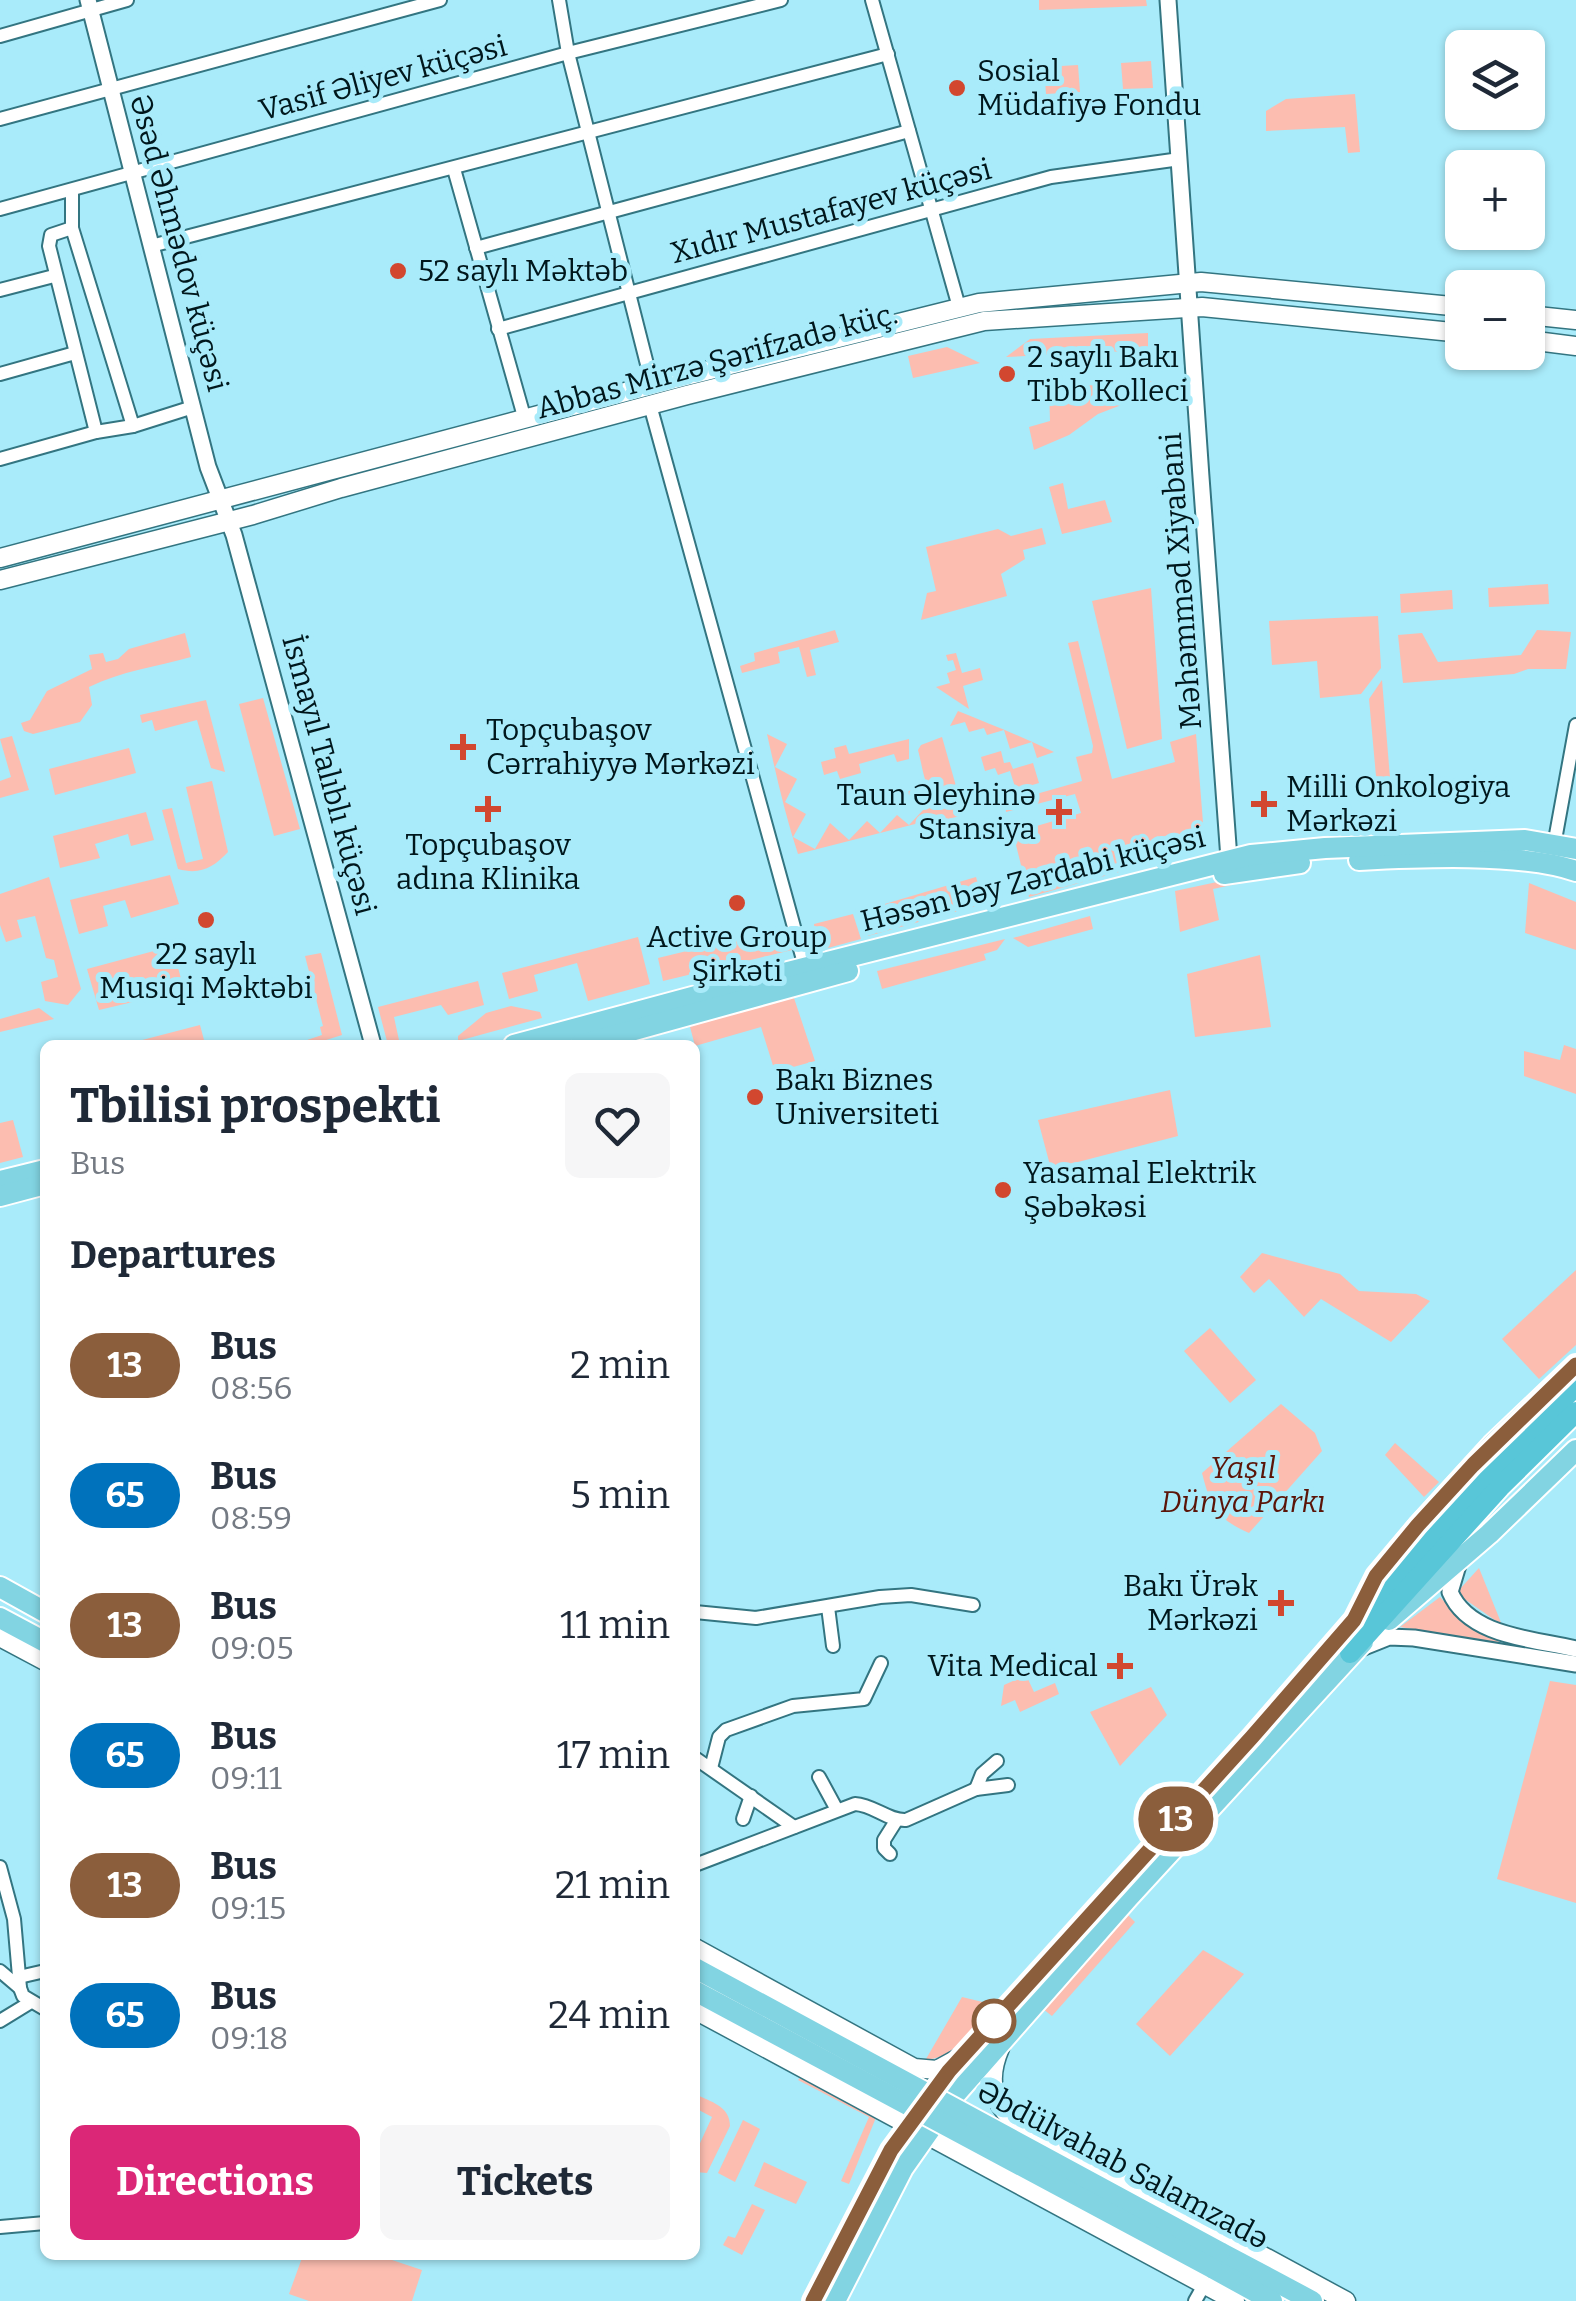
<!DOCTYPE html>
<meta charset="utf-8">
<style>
:root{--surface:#fff;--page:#f6f6f7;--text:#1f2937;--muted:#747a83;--accent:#db2777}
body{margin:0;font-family:Bitter,serif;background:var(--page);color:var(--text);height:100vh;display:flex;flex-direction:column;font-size:38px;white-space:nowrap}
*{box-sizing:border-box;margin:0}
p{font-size:32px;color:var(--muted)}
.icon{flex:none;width:55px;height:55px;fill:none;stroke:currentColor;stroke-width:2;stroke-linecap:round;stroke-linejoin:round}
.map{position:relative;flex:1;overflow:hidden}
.panel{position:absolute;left:40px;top:1040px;width:660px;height:1220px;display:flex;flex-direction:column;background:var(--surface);border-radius:15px;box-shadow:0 2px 8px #0004}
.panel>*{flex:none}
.badge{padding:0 20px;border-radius:32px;font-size:35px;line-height:65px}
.tools{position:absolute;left:1445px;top:30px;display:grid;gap:20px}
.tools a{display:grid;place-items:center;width:100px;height:100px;border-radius:15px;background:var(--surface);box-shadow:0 2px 8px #0004;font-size:50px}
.map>.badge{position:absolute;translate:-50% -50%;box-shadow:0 0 0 5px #fff}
h2{padding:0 30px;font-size:38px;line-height:90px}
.round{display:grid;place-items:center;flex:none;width:105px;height:105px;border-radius:15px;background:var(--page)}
.headline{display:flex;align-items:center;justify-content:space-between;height:170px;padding:0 30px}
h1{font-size:48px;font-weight:700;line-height:75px}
.action{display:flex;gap:20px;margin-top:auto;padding:20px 30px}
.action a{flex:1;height:115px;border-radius:15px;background:var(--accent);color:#fff;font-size:40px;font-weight:700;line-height:115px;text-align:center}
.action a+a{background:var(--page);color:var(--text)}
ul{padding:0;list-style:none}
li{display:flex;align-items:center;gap:30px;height:130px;padding:0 30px}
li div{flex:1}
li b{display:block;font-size:38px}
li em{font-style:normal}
li .badge{min-width:110px;font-weight:700;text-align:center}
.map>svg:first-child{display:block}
.green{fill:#fcbdb0}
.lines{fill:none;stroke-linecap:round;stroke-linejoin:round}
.minor-casing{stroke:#337581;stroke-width:16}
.tertiary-casing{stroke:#337581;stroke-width:19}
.secondary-casing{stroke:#337581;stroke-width:21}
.primary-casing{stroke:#fff;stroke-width:24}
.trunk-casing{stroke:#fff;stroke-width:24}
.minor{stroke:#fff;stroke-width:12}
.tertiary{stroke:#fff;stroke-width:15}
.secondary{stroke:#fff;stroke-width:18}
.primary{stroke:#82d4e2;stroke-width:20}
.trunk{stroke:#58c6d8;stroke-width:20}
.primary-bridge-casing{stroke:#fff;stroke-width:24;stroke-linecap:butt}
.primary-bridge{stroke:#82d4e2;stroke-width:20}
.line-casing{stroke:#fff;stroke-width:22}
.line{stroke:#8b5e3c;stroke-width:15}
.poi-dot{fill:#d2472f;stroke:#a9ebfa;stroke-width:4}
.stop-dot{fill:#fff;stroke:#8b5e3c;stroke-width:5}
.labels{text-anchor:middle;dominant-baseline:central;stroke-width:10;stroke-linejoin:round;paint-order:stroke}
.poi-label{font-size:30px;fill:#00171c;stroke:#a9ebfa;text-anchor:start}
.street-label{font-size:30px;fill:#00171c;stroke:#a9ebfa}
.park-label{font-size:30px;font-style:italic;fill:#5b1408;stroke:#a9ebfa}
</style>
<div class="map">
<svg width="1576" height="2301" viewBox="0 0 1576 2301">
<rect width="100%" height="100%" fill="#a9ebfa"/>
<g class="green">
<polygon points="1039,0 1146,0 1147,6 1039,10"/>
<polygon points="1151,61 1153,88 1123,89 1121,63"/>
<polygon points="1078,65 1080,92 1046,94 1044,67"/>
<polygon points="1355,94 1360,152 1348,153 1345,127 1266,131 1266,111 1286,99"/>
<polygon points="1148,333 1148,350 1006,357 1030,339"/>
<polygon points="947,347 980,363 913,378 908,356"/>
<polygon points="1155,381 1158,391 1098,414 1069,435 1034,450 1029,427 1050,421 1049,388"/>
<polygon points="1063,483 1068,509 1105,500 1112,522 1062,534 1049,487"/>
<polygon points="1042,528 1046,544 1023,550 1025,559 1001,574 1007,596 921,620 927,593 936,591 926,547 998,529 1011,536"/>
<polygon points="1548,584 1549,604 1489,607 1488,588"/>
<polygon points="1151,588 1162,739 1127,749 1092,601"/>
<polygon points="1452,590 1453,609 1401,613 1400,594"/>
<polygon points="1378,616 1381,668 1361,694 1320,698 1317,661 1272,665 1269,621"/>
<polygon points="835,630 839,642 810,650 816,675 807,677 799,647 778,652 780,663 742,673 740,666 755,661 754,653"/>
<polygon points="1537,630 1571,632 1566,669 1528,669 1514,674 1403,683 1398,635 1422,633 1438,662 1521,655"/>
<path d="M185,633L191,657C155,667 122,671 89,687L92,705L80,722L33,734L24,731L21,723L30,720L47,691L92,669L89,655L103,653L106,662L118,659L129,649Z"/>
<polygon points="1078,641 1112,779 1175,762 1170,742 1196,734 1205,848 1029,897 1013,833 1081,813 1075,794 1006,812 1005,803 1082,781 1076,757 1092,753 1093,746 1068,643"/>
<polygon points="956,653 962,673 980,668 983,680 963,686 969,709 936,687 950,683 947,673 956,670 953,660 948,661 946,655"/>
<polygon points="1382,680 1391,790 1377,787 1369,699"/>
<polygon points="263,698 300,829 274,836 239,704"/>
<polygon points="206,700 225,772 211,768 197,720 155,731 152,720 142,723 140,715"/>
<path d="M958,711C990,724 1023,737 1054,752L1037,758L1032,742L1010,749L1004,730L987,735L984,728L969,732L965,722L950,726Z"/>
<path d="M767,734L787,744L775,767L797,779L785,802L806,814L793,837L815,849L830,823L849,840L867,821L880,833L897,815L909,825L924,809L906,792L915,789L936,805H957L960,816L924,825L923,822L798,854C785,815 776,774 767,734Z"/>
<polygon points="12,736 29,790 0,798 0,781 11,777 0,739"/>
<path d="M942,737L960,800C923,801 926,780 918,750L921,745Z"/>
<polygon points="909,739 909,759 897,762 894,754 859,764 861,773 840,779 837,771 824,775 821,762 836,758 834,748 846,745 849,754"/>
<polygon points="129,748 136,773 55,795 49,769"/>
<polygon points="1001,751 1004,763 1010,762 1013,769 1033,763 1039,783 1016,790 1010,771 998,775 995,768 985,771 981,757"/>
<path d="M212,781L228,852C213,868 200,875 178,869L162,810L172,808L186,863L203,859L186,787Z"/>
<polygon points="146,812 154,840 131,846 128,834 95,844 100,858 60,868 53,836"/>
<polygon points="170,875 179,904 131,918 125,900 103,906 108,926 79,934 70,900"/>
<polygon points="1245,876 1246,882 1213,889 1219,920 1180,932 1175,891"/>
<polygon points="49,877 81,989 68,1005 45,1001 41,982 58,977 54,960 46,958 35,916 17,920 22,937 6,942 0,925 0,894"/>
<polygon points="976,877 984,904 868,936 861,911"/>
<polygon points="1529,883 1576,902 1576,950 1525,933"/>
<polygon points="853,914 861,939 828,948 816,943 814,924"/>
<polygon points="1090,916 1093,929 1028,947 1013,938"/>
<polygon points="786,927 792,950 663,981 658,958"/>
<polygon points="638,937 650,984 588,1001 577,963 534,975 538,991 509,999 502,973"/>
<polygon points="1005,939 997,950 984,954 986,960 882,989 877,971"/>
<polygon points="165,948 169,962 176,960 184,990 99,1010 87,969"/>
<polygon points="321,953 342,1035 323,1041 323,1045 308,1045 307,1040 322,1035 320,1027 323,1026 305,956"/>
<polygon points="1260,955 1271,1027 1195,1037 1187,974"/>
<polygon points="478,981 484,1005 448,1015 441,1005 394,1017 400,1045 388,1045 378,1007"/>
<polygon points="793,995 815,1061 775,1072 761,1027 695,1046 689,1023"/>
<polygon points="511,1006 540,1012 542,1018 458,1041 458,1036 486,1013"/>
<polygon points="39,1008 54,1019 0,1032 0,1019"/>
<polygon points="200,1025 204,1040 186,1045 123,1045"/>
<polygon points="1564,1045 1576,1049 1576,1094 1524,1076 1524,1051 1560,1060"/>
<polygon points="1170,1090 1178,1136 1051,1169 1038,1120"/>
<polygon points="13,1120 23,1157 0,1163 0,1123"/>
<polygon points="1262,1253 1340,1274 1359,1291 1416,1294 1430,1301 1391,1342 1321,1299 1304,1317 1269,1279 1254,1293 1240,1277"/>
<polygon points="1576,1270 1576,1345 1539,1379 1502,1339"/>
<polygon points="1210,1328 1256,1380 1230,1403 1184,1351"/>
<path d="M1281,1404L1315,1433L1322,1451L1249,1533C1216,1518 1211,1508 1202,1473Z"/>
<polygon points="1395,1443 1439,1482 1424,1497 1385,1455"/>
<polygon points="1479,1568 1502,1625 1463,1598 1459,1590"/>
<polygon points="1440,1597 1455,1613 1501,1643 1400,1627"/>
<polygon points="1026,1675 1034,1692 1055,1683 1059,1694 1020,1712 1015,1700 1001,1706 1004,1685"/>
<polygon points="1550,1681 1576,1685 1576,1903 1497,1879"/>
<polygon points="1151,1687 1167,1715 1120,1766 1090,1712"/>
<polygon points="1128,1915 1135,1922 1052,2016 1043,2009"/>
<polygon points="1203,1950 1244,1974 1170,2056 1136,2024"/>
<path d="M962,1997L991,2004C975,2023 954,2061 926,2059Z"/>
<polygon points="803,2074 877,2115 849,2184 841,2181 869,2117 798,2080"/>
<path d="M695,2094C711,2102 730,2106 730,2126L707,2173L695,2172V2154L712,2117L695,2108Z"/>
<polygon points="743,2120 760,2129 735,2182 718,2173"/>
<polygon points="764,2162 807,2182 796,2204 754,2186"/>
<polygon points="752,2204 765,2210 742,2255 723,2245 728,2236 735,2238"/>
<polygon points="303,2255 377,2255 422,2270 412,2301 309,2301 289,2294"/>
</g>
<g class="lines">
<g class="minor-casing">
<g id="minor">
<polyline points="559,0 568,53 652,384"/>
<polyline points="872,0 959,307"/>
<polyline points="0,36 127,0"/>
<polyline points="0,119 440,0"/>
<polyline points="454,169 525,420"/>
<polyline points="72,190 72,228 51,235 49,246 96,432"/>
<polyline points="0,209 568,53 781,0"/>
<polyline points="72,228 133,426"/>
<polyline points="151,246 888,54"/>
<polyline points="476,248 909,131"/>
<polyline points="0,290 54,276"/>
<polyline points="498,329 1051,177 1180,159"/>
<polyline points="0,374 75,353"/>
<polyline points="650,405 805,967"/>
<polyline points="0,459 96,432 133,426 193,407"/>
<polyline points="1553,851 1576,725"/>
<polyline points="828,1607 833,1646"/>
<polyline points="695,1612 756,1618 880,1597 911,1595 973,1605"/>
<polyline points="695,1758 794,1827"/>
<polyline points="997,1761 982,1774 976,1789 1008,1785"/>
<polyline points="711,1768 719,1737 726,1730 793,1706 864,1699 881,1663"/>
<polyline points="819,1777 837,1810"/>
<polyline points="743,1819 751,1796"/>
<polyline points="890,1854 884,1848 884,1840 896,1821"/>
<path d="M695,1865L855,1804C874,1805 888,1821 906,1820L976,1789"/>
<polyline points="0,1867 14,1919 20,1988 23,1996 45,2009"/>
<polyline points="0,1971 20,1988"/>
<polyline points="19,1977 45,1971"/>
<polyline points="0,2021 31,2002"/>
<polyline points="0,2227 45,2223"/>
<polyline points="1195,2301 1204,2285"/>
</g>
</g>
<g class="tertiary-casing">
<g id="tertiary">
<polyline points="88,0 208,467 234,535 373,1045"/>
<path d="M1168,0C1189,286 1206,573 1229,859"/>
<path d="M1459,1562L1450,1592C1469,1637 1535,1639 1576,1649"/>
<polyline points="1359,1649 1389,1637 1414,1638 1576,1664"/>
</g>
</g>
<g class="secondary-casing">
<g id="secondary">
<polyline points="1528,315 1576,320"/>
<polyline points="1528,340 1576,346"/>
<polyline points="0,558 682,377 979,303 1201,282 1462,307"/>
<polyline points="0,580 253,515 341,488 687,395 984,321 1202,307 1462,333"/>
<polyline points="0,1637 45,1661"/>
<polyline points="695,1948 914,2068 937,2070 957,2059"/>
<polyline points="695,2010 1235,2301"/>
<path d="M1000,2048C988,2076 990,2100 1014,2121L1346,2301"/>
</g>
</g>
<g class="primary-casing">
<g id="primary">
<path d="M1359,860C1417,857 1522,852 1576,871"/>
<polyline points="1224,874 1300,863"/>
<polyline points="514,1045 737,985 1251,855 1325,848 1525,840 1576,849"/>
<polyline points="580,1045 848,971"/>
<polyline points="0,1181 45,1170"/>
<polyline points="0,1196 45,1184"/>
<polyline points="0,1587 45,1612"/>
<polyline points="0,1618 45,1642"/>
<polyline points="1389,1620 1489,1534 1576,1450"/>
<polyline points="1220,2252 1312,2301"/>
<polyline points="1212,2268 1272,2301"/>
<polyline points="813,2301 891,2150 949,2071 1252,1737 1354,1620 1376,1576 1419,1525 1492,1445 1576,1365"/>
<polyline points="835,2301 903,2168 953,2097 1128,1898 1363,1642"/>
</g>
</g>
<g class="trunk-casing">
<g id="trunk">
<polyline points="1354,1620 1501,1459 1576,1386"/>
<polyline points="1350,1653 1500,1487 1576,1412"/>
</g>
</g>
<use href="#minor" class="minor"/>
<use href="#tertiary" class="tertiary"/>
<use href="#secondary" class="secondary"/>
<use href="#primary" class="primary"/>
<use href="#trunk" class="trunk"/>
<g class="primary-bridge-casing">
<g id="primary-bridge">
<polyline points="695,1968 1220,2252"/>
<polyline points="695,1991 1212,2268"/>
</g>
</g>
<use href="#primary-bridge" class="primary-bridge"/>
</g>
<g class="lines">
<g class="line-casing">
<polyline id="line" points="813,2301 891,2150 949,2071 1252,1737 1354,1620 1376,1576 1418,1525 1473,1465 1576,1365"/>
</g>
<use href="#line" class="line"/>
</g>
<g class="poi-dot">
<circle cx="957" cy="88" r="10"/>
<circle cx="398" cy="271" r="10"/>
<circle cx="1007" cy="374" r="10"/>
<path d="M458 732h10v10h10v10h-10v10h-10v-10h-10v-10h10z"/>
<path d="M1259 789h10v10h10v10h-10v10h-10v-10h-10v-10h10z"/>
<path d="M483 794h10v10h10v10h-10v10h-10v-10h-10v-10h10z"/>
<path d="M1054 797h10v10h10v10h-10v10h-10v-10h-10v-10h10z"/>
<circle cx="737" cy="903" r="10"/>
<circle cx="206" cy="920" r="10"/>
<circle cx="755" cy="1097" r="10"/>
<circle cx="1003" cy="1190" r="10"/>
<path d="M1276 1588h10v10h10v10h-10v10h-10v-10h-10v-10h10z"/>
<path d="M1115 1651h10v10h10v10h-10v10h-10v-10h-10v-10h10z"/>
</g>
<circle class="stop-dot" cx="994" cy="2021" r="20"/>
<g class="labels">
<g class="poi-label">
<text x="977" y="71">Sosial<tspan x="977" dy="34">Müdafiyə Fondu</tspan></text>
<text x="418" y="271">52 saylı Məktəb</text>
<text x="1027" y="357">2 saylı Bakı<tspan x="1027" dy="34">Tibb Kolleci</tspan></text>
<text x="486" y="730">Topçubaşov<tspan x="486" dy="34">Cərrahiyyə Mərkəzi</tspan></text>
<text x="1286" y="787">Milli Onkologiya<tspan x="1286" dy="34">Mərkəzi</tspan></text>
<text x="1036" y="795" text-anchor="end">Taun Əleyhinə<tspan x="1036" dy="34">Stansiya</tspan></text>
<text x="488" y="845" text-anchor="middle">Topçubaşov<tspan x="488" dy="34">adına Klinika</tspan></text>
<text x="737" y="937" text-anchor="middle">Active Group<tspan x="737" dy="34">Şirkəti</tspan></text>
<text x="206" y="954" text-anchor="middle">22 saylı<tspan x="206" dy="34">Musiqi Məktəbi</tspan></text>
<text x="775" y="1080">Bakı Biznes<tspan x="775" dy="34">Universiteti</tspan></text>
<text x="1023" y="1173">Yasamal Elektrik<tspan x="1023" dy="34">Şəbəkəsi</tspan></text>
<text x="1258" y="1586" text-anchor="end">Bakı Ürək<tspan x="1258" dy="34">Mərkəzi</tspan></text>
<text x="1098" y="1666" text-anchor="end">Vita Medical</text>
</g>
<g class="street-label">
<text transform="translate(383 78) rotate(-15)">Vasif Əliyev küçəsi</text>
<text transform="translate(831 211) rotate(-15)">Xıdır Mustafayev küçəsi</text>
<text transform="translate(179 243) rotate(75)">Əsəd Əhmədov küçəsi</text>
<text transform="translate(717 361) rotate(-15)">Abbas Mirzə Şərifzadə küç.</text>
<text transform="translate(1181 581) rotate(-94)">Məhəmməd Xiyabani</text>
<text transform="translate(329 775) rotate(75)">İsmayıl Talıblı küçəsi</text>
<text transform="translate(1033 879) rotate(-14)">Həsən bəy Zərdabi küçəsi</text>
<text transform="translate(1123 2165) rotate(28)">Əbdülvahab Salamzadə</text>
</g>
<g class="park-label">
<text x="1243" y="1468">Yaşıl<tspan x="1243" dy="34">Dünya Parkı</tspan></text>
</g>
</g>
</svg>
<div class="tools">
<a><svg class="icon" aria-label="layers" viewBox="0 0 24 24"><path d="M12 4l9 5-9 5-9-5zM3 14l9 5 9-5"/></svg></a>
<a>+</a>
<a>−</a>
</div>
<b class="badge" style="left:1176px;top:1819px;background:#8b5e3c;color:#fff">13</b>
<section class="panel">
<div class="headline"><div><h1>Tbilisi prospekti</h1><p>Bus</p></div><a class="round"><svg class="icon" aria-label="heart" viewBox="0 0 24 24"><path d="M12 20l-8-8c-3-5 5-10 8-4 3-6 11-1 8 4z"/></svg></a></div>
<h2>Departures</h2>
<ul>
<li><span class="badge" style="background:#8b5e3c;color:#fff">13</span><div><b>Bus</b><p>08:56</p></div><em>2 min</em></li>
<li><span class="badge" style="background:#0072bc;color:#fff">65</span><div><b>Bus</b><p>08:59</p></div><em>5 min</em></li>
<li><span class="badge" style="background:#8b5e3c;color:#fff">13</span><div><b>Bus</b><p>09:05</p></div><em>11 min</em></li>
<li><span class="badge" style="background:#0072bc;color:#fff">65</span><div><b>Bus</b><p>09:11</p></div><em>17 min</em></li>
<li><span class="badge" style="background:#8b5e3c;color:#fff">13</span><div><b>Bus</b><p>09:15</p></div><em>21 min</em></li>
<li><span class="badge" style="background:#0072bc;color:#fff">65</span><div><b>Bus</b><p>09:18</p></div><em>24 min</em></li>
</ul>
<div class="action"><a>Directions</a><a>Tickets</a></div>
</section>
</div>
